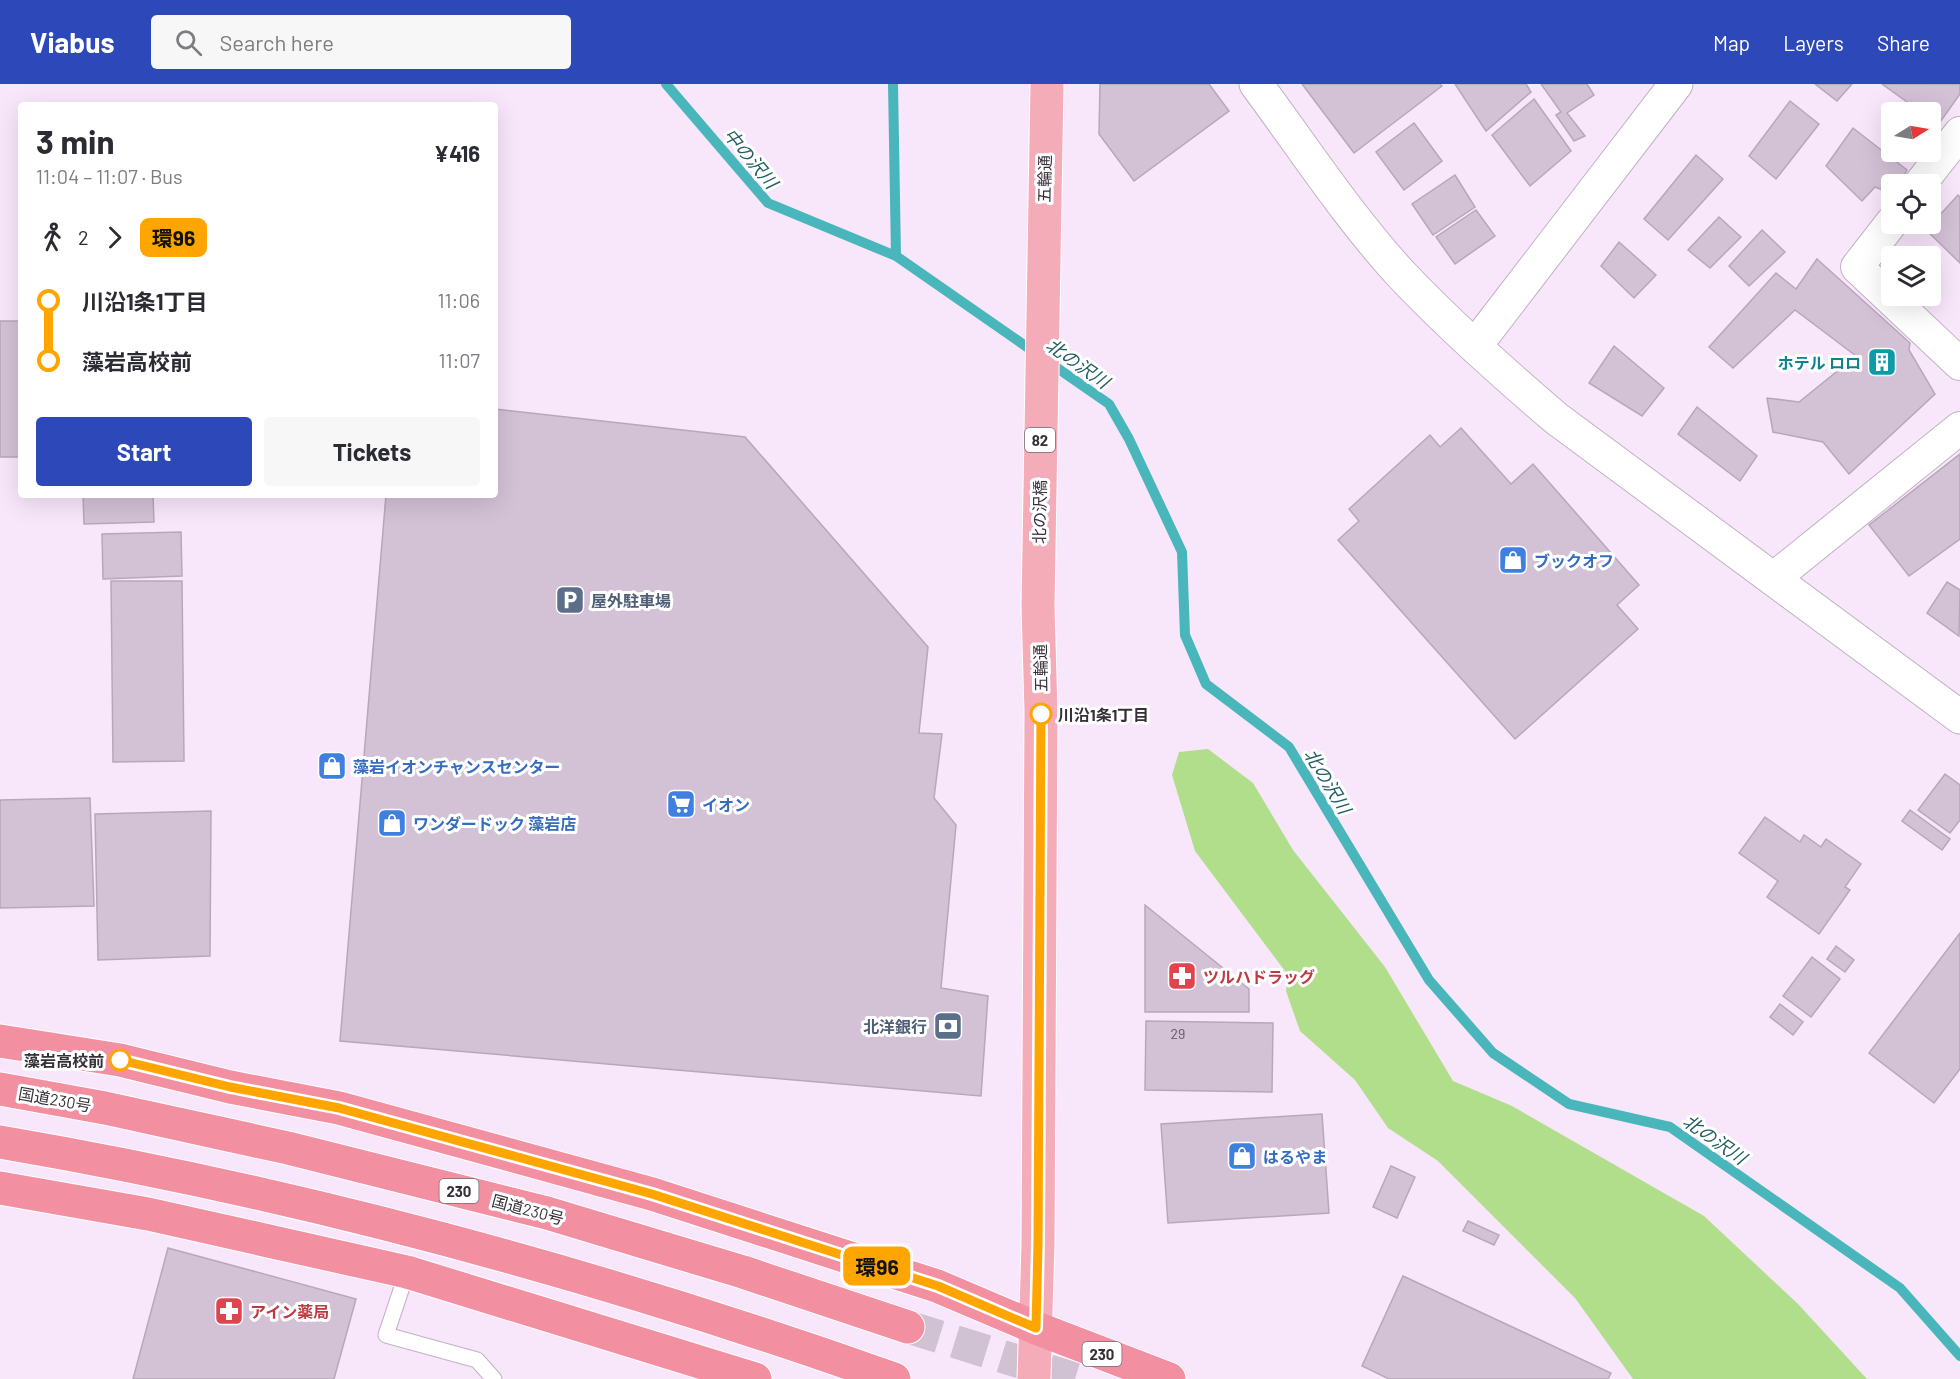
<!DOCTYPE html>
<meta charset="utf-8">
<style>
:root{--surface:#fff;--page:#f7f7f7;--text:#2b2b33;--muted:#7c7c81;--accent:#2c48b9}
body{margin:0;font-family:Barlow,"Noto Sans JP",sans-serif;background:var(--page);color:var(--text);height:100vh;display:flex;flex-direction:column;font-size:22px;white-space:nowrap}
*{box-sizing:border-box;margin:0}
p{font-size:20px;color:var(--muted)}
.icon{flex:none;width:33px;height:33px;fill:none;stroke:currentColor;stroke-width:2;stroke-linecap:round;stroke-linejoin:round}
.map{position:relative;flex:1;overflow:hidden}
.drawer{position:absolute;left:18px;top:18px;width:480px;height:396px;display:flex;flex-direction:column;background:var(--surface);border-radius:6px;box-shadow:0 6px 24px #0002}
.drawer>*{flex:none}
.badge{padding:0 12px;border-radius:9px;font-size:21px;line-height:39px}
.needle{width:39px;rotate:79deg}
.tools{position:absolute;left:1881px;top:18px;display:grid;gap:12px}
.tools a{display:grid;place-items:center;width:60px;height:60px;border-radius:6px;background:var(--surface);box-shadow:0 6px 24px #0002;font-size:30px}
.map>.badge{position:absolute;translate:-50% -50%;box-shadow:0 0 0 3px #fff}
.legs{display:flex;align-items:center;gap:9px;height:66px;padding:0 18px;font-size:20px}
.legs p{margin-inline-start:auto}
.overview{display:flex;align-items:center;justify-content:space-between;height:102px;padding:0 18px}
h1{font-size:33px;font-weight:700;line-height:45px}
.button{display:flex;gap:12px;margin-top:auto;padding:12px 18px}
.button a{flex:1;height:69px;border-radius:6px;background:var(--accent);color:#fff;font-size:24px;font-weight:700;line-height:69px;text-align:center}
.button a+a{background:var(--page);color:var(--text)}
ul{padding:0 18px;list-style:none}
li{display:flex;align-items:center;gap:21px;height:60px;font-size:22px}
li i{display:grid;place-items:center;width:9px;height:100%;margin:0 8px;background:currentColor}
li i::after{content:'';width:15px;height:15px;margin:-8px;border:4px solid;border-radius:50%;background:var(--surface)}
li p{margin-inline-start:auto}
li:first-child i{background:linear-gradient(#0000 50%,currentColor 0)}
li:last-child i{background:linear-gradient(currentColor 50%,#0000 0)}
header{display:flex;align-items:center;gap:36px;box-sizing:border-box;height:84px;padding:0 30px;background:var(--accent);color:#fff}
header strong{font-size:28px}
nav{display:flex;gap:33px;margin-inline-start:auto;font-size:21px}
.search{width:420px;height:54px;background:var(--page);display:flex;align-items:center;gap:15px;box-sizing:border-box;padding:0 21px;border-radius:6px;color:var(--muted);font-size:22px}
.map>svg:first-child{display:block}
.green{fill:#b1de8a}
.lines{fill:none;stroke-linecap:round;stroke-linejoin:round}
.stream{stroke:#49b6bb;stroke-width:10}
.building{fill:#d3c1d5;stroke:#b8a7ba;stroke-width:1.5}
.trunk-tunnel{stroke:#d1c2d3;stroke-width:33;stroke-dasharray:33 16;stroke-linecap:butt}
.service-casing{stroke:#c1b1c4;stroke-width:17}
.minor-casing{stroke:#c1b1c4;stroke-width:34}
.tertiary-casing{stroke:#c1b1c4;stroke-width:35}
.primary-casing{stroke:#fff;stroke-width:35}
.trunk-casing{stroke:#fff;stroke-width:35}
.service{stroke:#fff;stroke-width:15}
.minor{stroke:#fff;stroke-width:32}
.tertiary{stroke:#fff;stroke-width:33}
.primary{stroke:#f5acb9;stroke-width:33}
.trunk{stroke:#f290a2;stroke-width:33}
.line-1-casing{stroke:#fff;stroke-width:14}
.line-1{stroke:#ffa500;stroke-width:9}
.stop-1-dot{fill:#fff;stroke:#ffa500;stroke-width:3}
.labels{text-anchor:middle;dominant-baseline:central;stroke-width:6;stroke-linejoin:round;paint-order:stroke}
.number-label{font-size:14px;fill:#5e545f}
.shield{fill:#fff;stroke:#736e74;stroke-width:1.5}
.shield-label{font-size:15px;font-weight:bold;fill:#373038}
.street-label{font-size:16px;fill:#373038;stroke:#fff}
.culture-label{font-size:16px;font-weight:bold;fill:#0d838f;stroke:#fff;text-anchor:end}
.shop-label{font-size:16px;font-weight:bold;fill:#366cbe;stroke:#fff;text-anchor:start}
.service-label{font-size:16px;font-weight:bold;fill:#4e5e75;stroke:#fff;text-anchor:start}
.stop-label{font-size:16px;font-weight:bold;fill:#373038;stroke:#fff;text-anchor:start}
.health-label{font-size:16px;font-weight:bold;fill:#be3a42;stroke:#fff;text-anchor:start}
.water-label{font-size:18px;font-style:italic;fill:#235f62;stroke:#fff}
</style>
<header>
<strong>Viabus</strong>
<div class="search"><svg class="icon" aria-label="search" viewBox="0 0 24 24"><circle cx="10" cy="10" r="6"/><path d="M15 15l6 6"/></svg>Search here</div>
<nav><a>Map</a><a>Layers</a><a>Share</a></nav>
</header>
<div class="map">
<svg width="1960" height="1295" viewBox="0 0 1960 1295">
<rect width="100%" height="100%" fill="#f8e6fa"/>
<polygon class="green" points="1208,665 1253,699 1293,766 1385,883 1453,997 1512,1022 1704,1132 1798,1220 1867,1295 1633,1295 1575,1214 1438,1077 1388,1044 1355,996 1300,947 1286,907 1288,891 1195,767 1172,691 1179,668"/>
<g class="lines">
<g class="stream">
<polyline points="666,0 768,119 896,172 1109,320 1129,355 1182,468 1185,551 1206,600 1289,663 1429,896 1493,969 1569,1020 1670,1043 1900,1204 1960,1272"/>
<polyline points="893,0 896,172"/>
</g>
</g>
<g class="building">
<polygon points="1100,0 1209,0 1229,27 1134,97 1099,50"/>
<polygon points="1302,0 1440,0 1442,2 1354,69"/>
<polygon points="1455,0 1526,0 1531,8 1486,47"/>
<polygon points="1541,0 1587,0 1594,11 1567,29 1585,52 1574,57 1556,31 1561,28"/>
<polygon points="1815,0 1852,0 1837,17"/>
<polygon points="1882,0 1960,0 1960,10 1938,41 1930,36 1930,28 1921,28"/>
<polygon points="1534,15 1571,67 1530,102 1492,51"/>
<polygon points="1790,17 1819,40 1776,95 1749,72"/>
<polygon points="1414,39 1442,77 1404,106 1376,68"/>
<polygon points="1853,44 1907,86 1899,100 1892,100 1892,110 1875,103 1862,117 1826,82"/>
<polygon points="1696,71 1723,95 1668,156 1644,135"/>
<polygon points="1455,91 1475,123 1433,151 1412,120"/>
<polygon points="1958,111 1960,113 1960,179 1926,146"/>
<polygon points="1476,126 1495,152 1455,180 1436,153"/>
<polygon points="1719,133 1741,153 1710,184 1688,166"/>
<polygon points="1762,146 1785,168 1749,202 1729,182"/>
<polygon points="1619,158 1656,191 1634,214 1601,182"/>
<polygon points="1817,175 1910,259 1909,266 1935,310 1849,390 1823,358 1773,348 1767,314 1799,318 1856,272 1795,226 1733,284 1709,263 1776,189 1796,205"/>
<polygon points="0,237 19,237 20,373 0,373"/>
<polygon points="1614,262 1664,304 1642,332 1589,299"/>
<polygon points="1697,323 1757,372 1740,397 1678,350"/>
<polygon points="495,325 745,353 928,563 919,649 942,650 934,714 956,741 941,904 988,912 981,1012 340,957 386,411 495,411"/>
<polygon points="1461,344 1511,400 1533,380 1639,501 1617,521 1638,545 1515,655 1338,456 1359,437 1349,425 1430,351 1440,363"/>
<polygon points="1960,370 1960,455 1909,492 1869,441"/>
<polygon points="83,411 153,411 154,438 84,440"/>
<polygon points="181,448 182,492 103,495 102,450"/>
<polygon points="111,497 182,497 184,677 113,678"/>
<polygon points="1947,498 1960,506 1959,552 1927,529"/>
<polygon points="1945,690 1960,701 1960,736 1950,749 1918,726"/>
<polygon points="90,714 94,822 0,824 0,716"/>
<polygon points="1910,726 1950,755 1942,766 1902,737"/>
<polygon points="211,727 210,872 98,876 95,730"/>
<polygon points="1765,733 1800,758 1804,751 1821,763 1826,755 1861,780 1845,803 1850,806 1819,850 1767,813 1778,797 1739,769"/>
<polygon points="1145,821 1249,905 1249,928 1145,928"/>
<polygon points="1960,849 1960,985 1934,1019 1869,969"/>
<polygon points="1836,862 1854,876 1845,888 1827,875"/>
<polygon points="1812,873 1840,895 1811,933 1783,912"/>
<polygon points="1780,920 1803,938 1793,951 1770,933"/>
<polygon points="1146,937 1273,939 1272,1008 1145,1006"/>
<polygon points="1322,1030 1329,1129 1168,1139 1161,1040"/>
<polygon points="1391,1082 1415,1093 1397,1134 1373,1123"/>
<polygon points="1468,1137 1499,1151 1494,1161 1463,1147"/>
<polygon points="168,1164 356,1215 334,1295 133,1295"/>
<polygon points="1403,1192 1611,1289 1608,1295 1389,1295 1362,1282"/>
</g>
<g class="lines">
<polyline class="trunk-tunnel" points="908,1243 1075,1295"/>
<g class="service-casing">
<polyline id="service" points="407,1188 386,1251 477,1276 494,1295"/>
</g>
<g class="minor-casing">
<g id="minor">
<polyline points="1920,100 1960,49"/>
<polyline points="1892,138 1857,183 1960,280"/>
<polyline points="1774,494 1960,344"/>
</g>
</g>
<g class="tertiary-casing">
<g id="tertiary">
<path d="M1256,0C1303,63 1347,131 1400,189C1449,241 1503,289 1557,335L1960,633"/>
<polyline points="1475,262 1676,0"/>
</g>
</g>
<g class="primary-casing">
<polyline id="primary" points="1034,1295 1038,1160 1041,628 1038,522 1047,0"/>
</g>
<g class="trunk-casing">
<g id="trunk">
<polyline points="0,957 120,976 230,1003 339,1024 652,1110 937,1202 1036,1244 1169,1295"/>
<polyline points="0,1005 105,1024 288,1064 547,1129 743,1188 908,1243"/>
<path d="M0,1058C305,1110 603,1192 894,1295"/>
<polyline points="0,1104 148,1130 407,1188 755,1295"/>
</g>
</g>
<use href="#service" class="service"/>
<use href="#minor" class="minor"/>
<use href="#tertiary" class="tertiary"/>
<use href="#primary" class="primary"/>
<use href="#trunk" class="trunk"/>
</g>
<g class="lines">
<g class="line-1-casing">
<polyline id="line-1" points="120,976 230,1003 339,1024 652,1110 938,1202 1036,1244 1038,1160 1041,630"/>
</g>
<use href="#line-1" class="line-1"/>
</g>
<defs>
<g id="building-square" transform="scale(1.5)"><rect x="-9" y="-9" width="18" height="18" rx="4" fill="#0f9aa8" stroke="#fff"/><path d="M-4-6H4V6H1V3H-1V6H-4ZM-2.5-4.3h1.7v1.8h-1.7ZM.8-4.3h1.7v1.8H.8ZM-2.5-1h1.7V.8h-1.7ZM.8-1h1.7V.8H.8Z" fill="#fff"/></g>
<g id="shop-square" transform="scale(1.5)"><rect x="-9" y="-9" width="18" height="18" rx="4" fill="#3f7fe0" stroke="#fff"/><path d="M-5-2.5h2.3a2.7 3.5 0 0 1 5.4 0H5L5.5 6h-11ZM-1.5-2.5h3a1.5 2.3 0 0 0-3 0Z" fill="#fff"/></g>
<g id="parking-square" transform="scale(1.5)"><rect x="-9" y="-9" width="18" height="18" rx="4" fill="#5c6f8a" stroke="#fff"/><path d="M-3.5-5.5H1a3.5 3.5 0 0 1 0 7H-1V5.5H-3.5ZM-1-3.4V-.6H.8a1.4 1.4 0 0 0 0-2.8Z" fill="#fff"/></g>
<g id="supermarket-square" transform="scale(1.5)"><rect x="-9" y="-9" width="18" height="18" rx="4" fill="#3f7fe0" stroke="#fff"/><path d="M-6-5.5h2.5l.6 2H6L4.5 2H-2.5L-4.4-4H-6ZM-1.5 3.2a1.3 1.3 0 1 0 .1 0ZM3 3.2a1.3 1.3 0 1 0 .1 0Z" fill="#fff"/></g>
<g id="pharmacy-square" transform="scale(1.5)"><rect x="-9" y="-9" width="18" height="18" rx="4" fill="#e0444e" stroke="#fff"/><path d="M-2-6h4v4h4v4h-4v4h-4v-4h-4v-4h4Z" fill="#fff"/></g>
<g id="bank-square" transform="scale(1.5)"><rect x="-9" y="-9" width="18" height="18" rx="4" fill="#5c6f8a" stroke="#fff"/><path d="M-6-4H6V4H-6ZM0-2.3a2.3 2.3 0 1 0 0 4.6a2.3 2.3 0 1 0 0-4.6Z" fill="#fff"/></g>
</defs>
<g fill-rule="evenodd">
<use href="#building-square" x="1882" y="278"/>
<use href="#shop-square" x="1513" y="476"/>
<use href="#parking-square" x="570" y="516"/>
<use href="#shop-square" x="332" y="682"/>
<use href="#supermarket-square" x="681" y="720"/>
<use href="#shop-square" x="392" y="739"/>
<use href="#pharmacy-square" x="1182" y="892"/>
<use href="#bank-square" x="948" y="942"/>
<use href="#shop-square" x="1242" y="1072"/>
<use href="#pharmacy-square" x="229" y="1227"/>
</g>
<g class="stop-1-dot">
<circle cx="1041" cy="630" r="10"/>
<circle cx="120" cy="976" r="10"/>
</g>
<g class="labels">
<g class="number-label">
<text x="1178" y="949">29</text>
</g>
<g class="shield">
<rect x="1025" y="344" width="30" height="24" rx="4.5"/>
<rect x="439.5" y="1095" width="39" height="24" rx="4.5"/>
<rect x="1082.5" y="1258" width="39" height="24" rx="4.5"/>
</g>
<g class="shield-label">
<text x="1040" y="356">82</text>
<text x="459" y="1107">230</text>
<text x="1102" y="1270">230</text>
</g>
<g class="street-label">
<text transform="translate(1044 95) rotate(-89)">五輪通</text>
<text transform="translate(1039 428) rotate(-89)">北の沢橋</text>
<text transform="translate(1040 584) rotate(-91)">五輪通</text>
<text transform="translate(55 1015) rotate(10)">国道230号</text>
<text transform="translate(528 1125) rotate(15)">国道230号</text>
</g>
<g class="culture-label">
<text x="1861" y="278">ホテル ロロ</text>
</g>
<g class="shop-label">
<text x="1534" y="476">ブックオフ</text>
<text x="353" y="682">藻岩イオンチャンスセンター</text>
<text x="702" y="720">イオン</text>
<text x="413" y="739">ワンダードック 藻岩店</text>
<text x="1263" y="1072">はるやま</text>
</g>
<g class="service-label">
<text x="591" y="516">屋外駐車場</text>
<text x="927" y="942" text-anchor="end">北洋銀行</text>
</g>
<g class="stop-label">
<text x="1058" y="630">川沿1条1丁目</text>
<text x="104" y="976" text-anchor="end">藻岩高校前</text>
</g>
<g class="health-label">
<text x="1203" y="892">ツルハドラッグ</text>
<text x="250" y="1227">アイン薬局</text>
</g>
<g class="water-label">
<text transform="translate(751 74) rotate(50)">中の沢川</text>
<text transform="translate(1078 279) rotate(35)">北の沢川</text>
<text transform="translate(1328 697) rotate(59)">北の沢川</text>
<text transform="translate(1715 1055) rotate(35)">北の沢川</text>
</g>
</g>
</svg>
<div class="tools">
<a><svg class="needle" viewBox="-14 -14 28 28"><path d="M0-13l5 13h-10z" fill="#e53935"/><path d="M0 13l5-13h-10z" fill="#7c7c81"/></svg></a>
<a><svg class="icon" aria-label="locate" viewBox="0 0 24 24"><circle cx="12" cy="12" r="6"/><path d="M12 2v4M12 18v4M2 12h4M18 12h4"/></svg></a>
<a><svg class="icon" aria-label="layers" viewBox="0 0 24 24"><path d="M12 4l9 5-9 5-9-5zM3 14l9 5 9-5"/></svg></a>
</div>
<b class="badge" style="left:877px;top:1182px;background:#ffa500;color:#111">環96</b>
<section class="drawer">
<div class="overview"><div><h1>3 min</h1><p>11:04 – 11:07 · Bus</p></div><b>¥416</b></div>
<div class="legs"><svg class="icon" aria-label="walk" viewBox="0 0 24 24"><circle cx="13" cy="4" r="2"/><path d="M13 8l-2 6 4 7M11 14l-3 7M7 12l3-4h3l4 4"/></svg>2<svg class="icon" aria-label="forward" viewBox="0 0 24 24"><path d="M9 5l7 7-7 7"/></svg><b class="badge" style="background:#ffa500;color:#111">環96</b></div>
<ul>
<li><i style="color:#ffa500"></i><b>川沿1条1丁目</b><p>11:06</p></li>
<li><i style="color:#ffa500"></i><b>藻岩高校前</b><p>11:07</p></li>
</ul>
<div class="button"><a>Start</a><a>Tickets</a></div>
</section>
</div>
